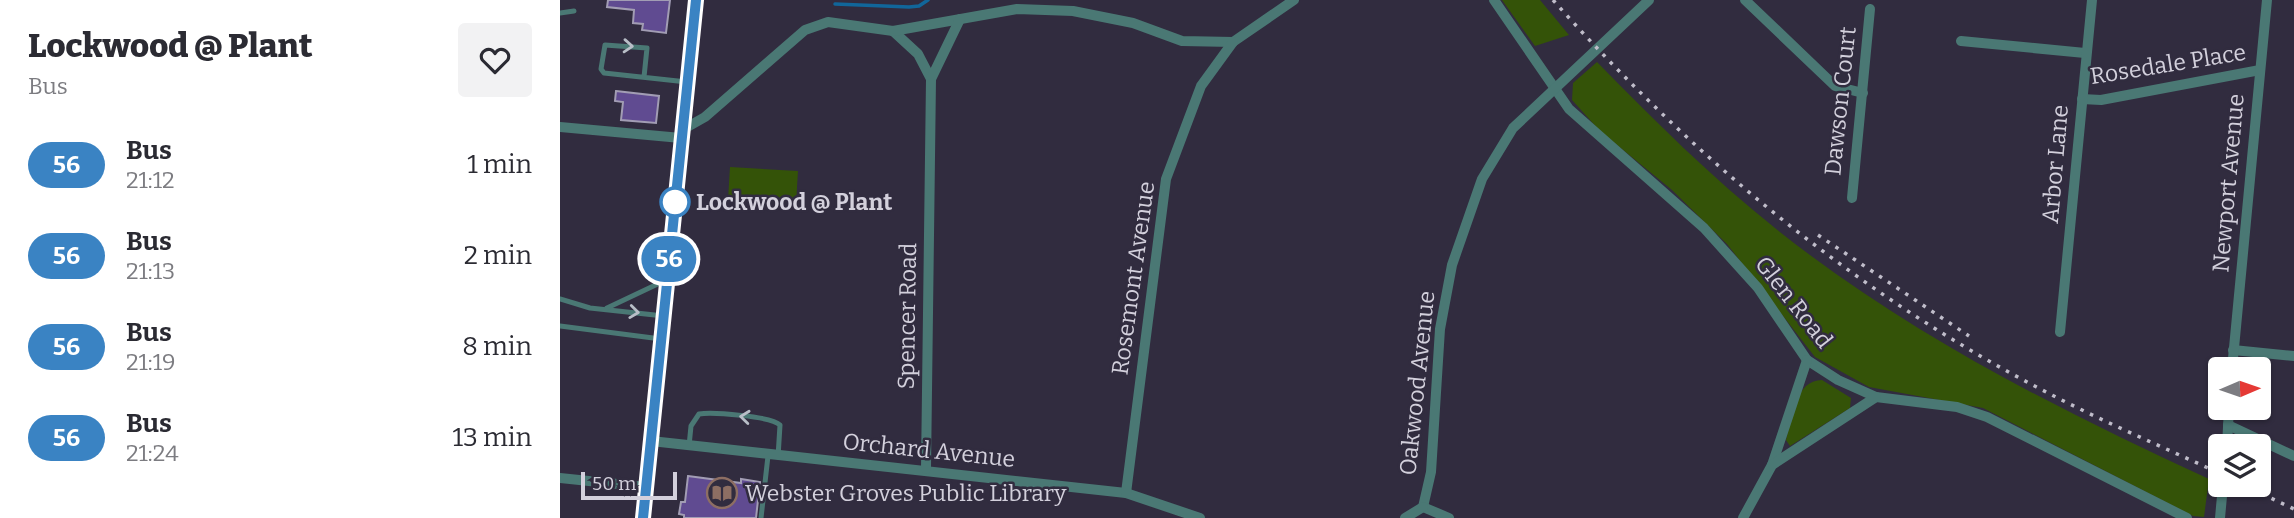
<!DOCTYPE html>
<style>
:root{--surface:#fff;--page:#f2f2f3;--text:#2b2b33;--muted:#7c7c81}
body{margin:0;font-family:Bitter,serif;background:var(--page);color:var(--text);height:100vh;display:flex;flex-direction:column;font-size:26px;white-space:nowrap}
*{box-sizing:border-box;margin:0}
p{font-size:23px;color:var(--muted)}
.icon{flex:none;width:38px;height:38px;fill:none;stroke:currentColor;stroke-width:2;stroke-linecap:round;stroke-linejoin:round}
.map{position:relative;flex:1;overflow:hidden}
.side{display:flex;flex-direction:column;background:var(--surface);width:560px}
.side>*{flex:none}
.badge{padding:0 14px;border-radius:23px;font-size:24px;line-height:46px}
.needle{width:46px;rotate:88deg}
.buttons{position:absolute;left:1648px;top:357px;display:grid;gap:14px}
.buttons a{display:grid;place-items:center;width:63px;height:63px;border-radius:7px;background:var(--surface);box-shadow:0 2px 5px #0004;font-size:35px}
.scale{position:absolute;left:21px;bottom:18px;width:96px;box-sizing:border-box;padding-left:7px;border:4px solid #d3d0dc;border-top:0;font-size:19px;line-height:24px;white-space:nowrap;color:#d3d0dc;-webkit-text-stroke:5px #312c3f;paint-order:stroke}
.map>.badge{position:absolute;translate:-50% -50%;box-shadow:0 0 0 4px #fff}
.round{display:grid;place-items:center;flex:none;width:74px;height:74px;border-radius:7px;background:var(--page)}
.overview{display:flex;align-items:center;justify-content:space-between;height:119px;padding:0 28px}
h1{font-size:33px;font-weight:800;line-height:52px}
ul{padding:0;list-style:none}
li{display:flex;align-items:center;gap:21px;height:91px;padding:0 28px}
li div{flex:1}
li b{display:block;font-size:26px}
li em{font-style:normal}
li .badge{min-width:77px;font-weight:700;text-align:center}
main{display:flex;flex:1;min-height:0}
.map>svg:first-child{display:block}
.green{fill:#345308}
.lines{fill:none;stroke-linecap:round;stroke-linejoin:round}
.stream{stroke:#11669a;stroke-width:3.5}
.building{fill:#604b91;stroke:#a29db4;stroke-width:2}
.lane{stroke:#4a7874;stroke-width:5}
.street{stroke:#4a7874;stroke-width:10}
.secondary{stroke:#54a09b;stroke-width:14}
.rail{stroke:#c0bdca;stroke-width:3.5;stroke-dasharray:3.5 7;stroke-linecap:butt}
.oneway{stroke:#b8bec7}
.line-casing{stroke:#fff;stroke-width:16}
.line{stroke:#3a83c3;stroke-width:10}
.stop-dot{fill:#fff;stroke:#3a83c3;stroke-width:3.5}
.labels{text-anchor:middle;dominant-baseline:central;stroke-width:5;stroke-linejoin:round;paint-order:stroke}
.street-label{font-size:23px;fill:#d3d0dc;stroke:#312c3f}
.stop-label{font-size:23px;font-weight:bold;fill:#d3d0dc;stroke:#312c3f;text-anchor:start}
.poi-label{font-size:23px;fill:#d3d0dc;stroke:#312c3f;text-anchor:start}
</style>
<main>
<section class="side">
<div class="overview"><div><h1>Lockwood @ Plant</h1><p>Bus</p></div><a class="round"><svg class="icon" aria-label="heart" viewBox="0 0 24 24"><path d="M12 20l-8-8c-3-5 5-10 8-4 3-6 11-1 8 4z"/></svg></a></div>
<ul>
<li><span class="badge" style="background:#3a83c3;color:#fff">56</span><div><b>Bus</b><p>21:12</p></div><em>1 min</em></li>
<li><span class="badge" style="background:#3a83c3;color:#fff">56</span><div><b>Bus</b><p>21:13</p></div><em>2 min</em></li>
<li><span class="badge" style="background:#3a83c3;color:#fff">56</span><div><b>Bus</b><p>21:19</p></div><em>8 min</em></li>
<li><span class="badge" style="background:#3a83c3;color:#fff">56</span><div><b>Bus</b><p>21:24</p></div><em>13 min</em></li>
</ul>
</section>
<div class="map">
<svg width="1734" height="518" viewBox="0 0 1734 518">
<rect width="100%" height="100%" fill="#312c3f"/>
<g class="green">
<polygon points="942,0 980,0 1009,35 975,46"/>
<path d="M1037,62C1094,120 1151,177 1215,228C1346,333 1497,409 1649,479L1644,517L1633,516L1423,408L1309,387L1255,357L1167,244L1112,190L1040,131L1012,100L1013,83Z"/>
<polygon points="170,167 238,171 236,204 168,200"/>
<path d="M1262,380L1291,398L1290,408L1230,446L1226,440C1232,418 1235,380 1262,380Z"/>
</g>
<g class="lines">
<polyline class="stream" points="275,4 349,7 359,6 368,0"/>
</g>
<g class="building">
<polygon points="48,0 110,0 106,33 82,30 83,24 73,23 74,10 47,7"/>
<polygon points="56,91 99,96 96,123 61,120 63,102 55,101"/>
<polygon points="128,476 181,483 181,479 200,482 196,518 124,518 124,515 119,514 121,502 125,502"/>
</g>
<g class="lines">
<g class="lane">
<polyline points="0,13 14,11"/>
<polyline points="84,77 87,48 45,45 41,69 44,73 127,82"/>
<polyline points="0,299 30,308 104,316"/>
<polyline points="47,308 104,281"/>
<polyline points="0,326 101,339"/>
<path d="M129,446L131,426L139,414C152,412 211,416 220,425L218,457"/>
<polyline points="201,518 208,456"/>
</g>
<g class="street">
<polyline points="934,0 1009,109 1144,228 1198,288 1247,360 1278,380 1316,397 1397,407 1427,417 1627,518"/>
<polyline points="1185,0 1275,86 1303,93"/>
<polyline points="333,31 358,54 371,79"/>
<polyline points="1401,41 1525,53"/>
<polyline points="1522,99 1541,100 1700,70"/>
<polyline points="0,127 121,138"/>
<polyline points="122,130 145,117 245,30 268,22 333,31 457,9 513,11 573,23 622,41 673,42 734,0"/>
<polyline points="1292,198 1310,9"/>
<polyline points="1500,332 1532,0"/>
<polyline points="1673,350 1734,356"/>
<polyline points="1672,369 1707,0"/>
<polyline points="1668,425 1734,456"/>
<polyline points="91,441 566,493 640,518"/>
<polyline points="1667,446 1669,408"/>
<polyline points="1212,465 1247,360"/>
<polyline points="366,469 371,79 400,19"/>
<polyline points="0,478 86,487"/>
<polyline points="566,493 606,179 641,86 673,42"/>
<polyline points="863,507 871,472 880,329 892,265 922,179 953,128 1089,0"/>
<polyline points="863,507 889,518"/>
<polyline points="845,518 863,507"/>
<polyline points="1183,518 1212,465 1316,397"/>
<polyline points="1660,518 1663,485"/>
</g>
<polyline class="secondary" points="83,518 136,0"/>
<g class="rail">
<path d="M993,0C1134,159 1299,296 1488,393C1544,422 1603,447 1661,474"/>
<polyline points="1258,235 1409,336"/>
<polyline points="1683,485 1734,509"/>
</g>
</g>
<defs><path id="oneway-chevron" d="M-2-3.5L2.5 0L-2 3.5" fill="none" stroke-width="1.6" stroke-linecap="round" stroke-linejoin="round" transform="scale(1.75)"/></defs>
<g class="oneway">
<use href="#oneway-chevron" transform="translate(68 46) rotate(4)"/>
<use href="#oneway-chevron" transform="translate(74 312) rotate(7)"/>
<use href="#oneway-chevron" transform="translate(185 417) rotate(-174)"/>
</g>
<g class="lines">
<g class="line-casing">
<polyline id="line" points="83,518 136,0"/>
</g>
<use href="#line" class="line"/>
</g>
<defs>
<g id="library-ring" transform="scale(1.575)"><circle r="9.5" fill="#312c3f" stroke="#8d6e63" stroke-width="1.5"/><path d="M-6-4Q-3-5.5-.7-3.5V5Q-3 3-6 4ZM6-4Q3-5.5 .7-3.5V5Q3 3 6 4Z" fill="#8d6e63"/></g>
</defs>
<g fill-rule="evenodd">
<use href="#library-ring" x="162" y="493"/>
</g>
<circle class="stop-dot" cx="115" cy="202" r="14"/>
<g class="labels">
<g class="street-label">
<text transform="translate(1608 64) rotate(-9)">Rosedale Place</text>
<text transform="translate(1280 101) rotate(-84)">Dawson Court</text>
<text transform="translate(1495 164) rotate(-85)">Arbor Lane</text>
<text transform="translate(1668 183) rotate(-85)">Newport Avenue</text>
<text transform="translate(573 278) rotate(-82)">Rosemont Avenue</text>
<text transform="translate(1234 302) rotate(52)">Glen Road</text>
<text transform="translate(347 316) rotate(-89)">Spencer Road</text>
<text transform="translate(857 383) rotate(-84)">Oakwood Avenue</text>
<text transform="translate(369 450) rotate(6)">Orchard Avenue</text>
</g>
<g class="stop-label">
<text x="136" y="202">Lockwood @ Plant</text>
</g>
<g class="poi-label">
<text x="185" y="493">Webster Groves Public Library</text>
</g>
</g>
</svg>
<div class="buttons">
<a><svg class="needle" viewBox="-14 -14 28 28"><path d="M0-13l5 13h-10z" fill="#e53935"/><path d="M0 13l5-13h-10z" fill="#7c7c81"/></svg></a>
<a><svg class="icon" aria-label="layers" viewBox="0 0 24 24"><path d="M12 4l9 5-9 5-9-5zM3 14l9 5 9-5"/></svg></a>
</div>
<div class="scale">50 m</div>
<b class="badge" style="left:109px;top:259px;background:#3a83c3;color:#fff">56</b>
</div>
</main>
